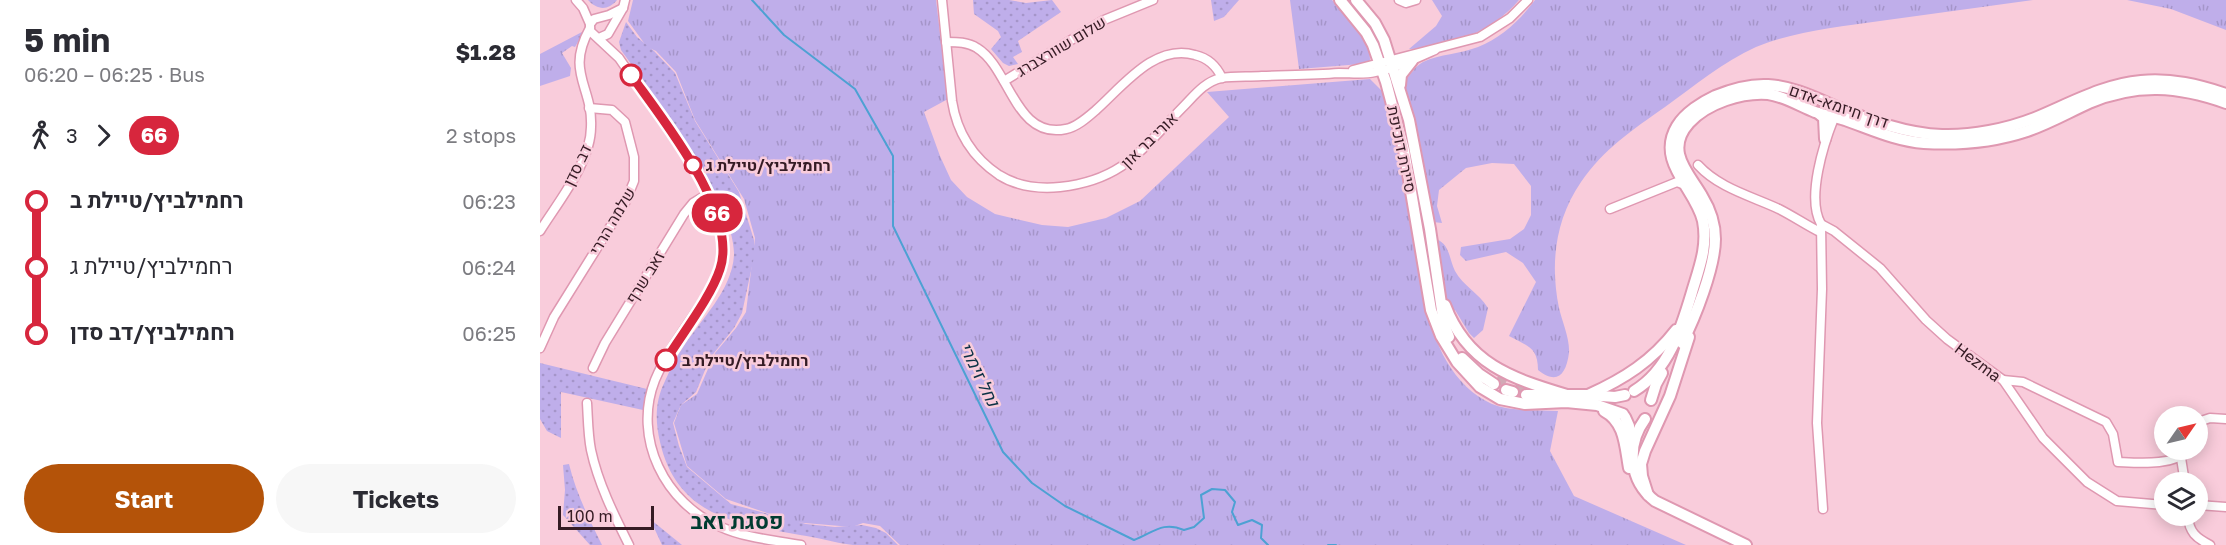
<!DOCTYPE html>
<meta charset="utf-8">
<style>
:root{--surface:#fff;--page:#f7f7f7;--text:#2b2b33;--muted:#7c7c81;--accent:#b45309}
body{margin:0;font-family:"Golos Text",Heebo,sans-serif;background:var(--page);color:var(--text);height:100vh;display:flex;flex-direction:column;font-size:22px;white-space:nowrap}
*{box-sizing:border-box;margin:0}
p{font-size:20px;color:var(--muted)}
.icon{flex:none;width:33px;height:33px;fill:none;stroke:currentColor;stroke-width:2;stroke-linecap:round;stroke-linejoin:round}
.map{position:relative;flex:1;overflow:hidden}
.details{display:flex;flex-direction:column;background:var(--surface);width:540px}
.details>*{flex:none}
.badge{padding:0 12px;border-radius:20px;font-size:21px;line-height:39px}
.needle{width:39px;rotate:56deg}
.fabs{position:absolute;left:1614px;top:406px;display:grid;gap:12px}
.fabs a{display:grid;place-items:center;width:54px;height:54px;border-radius:50%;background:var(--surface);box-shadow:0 3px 15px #0003;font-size:30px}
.scale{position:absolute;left:18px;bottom:15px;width:96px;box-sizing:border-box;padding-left:6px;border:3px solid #351b24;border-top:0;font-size:16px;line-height:21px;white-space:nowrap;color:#351b24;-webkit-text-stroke:4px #f9ccdb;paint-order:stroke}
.map>.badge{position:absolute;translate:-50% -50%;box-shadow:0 0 0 3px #fff}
.legs{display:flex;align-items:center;gap:9px;height:66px;padding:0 24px;font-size:20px}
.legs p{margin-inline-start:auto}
.overview{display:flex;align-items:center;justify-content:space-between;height:102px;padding:0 24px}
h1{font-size:33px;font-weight:700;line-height:45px}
.action{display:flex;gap:12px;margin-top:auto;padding:12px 24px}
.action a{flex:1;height:69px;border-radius:36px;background:var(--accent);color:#fff;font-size:24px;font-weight:700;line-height:69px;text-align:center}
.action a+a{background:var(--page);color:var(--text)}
ul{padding:0 24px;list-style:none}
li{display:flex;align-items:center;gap:21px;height:66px;font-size:22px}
li i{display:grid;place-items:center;width:9px;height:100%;margin:0 8px;background:currentColor}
li i::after{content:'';width:15px;height:15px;margin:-8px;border:4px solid;border-radius:50%;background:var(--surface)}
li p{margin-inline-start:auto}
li:first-child i{background:linear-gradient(#0000 50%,currentColor 0)}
li:last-child i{background:linear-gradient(currentColor 50%,#0000 0)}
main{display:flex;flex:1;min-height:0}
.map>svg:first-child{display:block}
.grass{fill:url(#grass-tufts)}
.park{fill:url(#park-dots)}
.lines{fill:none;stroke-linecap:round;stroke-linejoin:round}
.stream{stroke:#4da1d3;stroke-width:2}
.major-tunnel{stroke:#d2a9b6;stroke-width:10;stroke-dasharray:10 5;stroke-linecap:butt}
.minor-casing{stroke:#df98b1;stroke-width:11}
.major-casing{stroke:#df98b1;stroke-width:14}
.minor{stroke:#fff;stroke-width:8}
.major{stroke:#fff;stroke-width:10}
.line-1-casing{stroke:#fff;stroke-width:14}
.line-1{stroke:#d7263d;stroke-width:9}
.stop-1-dot{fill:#fff;stroke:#d7263d;stroke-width:3}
.labels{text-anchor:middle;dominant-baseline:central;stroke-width:5;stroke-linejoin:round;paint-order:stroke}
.street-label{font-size:16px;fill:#351b24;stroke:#f9ccdb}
.stop-label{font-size:16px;font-weight:bold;fill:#351b24;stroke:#f9ccdb;text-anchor:start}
.water-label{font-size:18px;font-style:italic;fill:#0c3246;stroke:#f9ccdb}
.district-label{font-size:22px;font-weight:bold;fill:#003c31;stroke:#f9ccdb}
</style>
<main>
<section class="details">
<div class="overview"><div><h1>5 min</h1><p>06:20 – 06:25 · Bus</p></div><b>$1.28</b></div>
<div class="legs"><svg class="icon" aria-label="walk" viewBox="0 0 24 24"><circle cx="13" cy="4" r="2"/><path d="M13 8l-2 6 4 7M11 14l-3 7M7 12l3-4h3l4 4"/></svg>3<svg class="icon" aria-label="forward" viewBox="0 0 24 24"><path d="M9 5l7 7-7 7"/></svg><b class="badge" style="background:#d7263d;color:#fff">66</b><p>2 stops</p></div>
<ul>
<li><i style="color:#d7263d"></i><b>רחמילביץ/טיילת ב</b><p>06:23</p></li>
<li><i style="color:#d7263d"></i><span>רחמילביץ/טיילת ג</span><p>06:24</p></li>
<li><i style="color:#d7263d"></i><b>רחמילביץ/דב סדן</b><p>06:25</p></li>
</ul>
<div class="action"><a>Start</a><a>Tickets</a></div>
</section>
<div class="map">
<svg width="1686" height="545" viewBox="0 0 1686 545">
<defs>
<pattern id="grass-tufts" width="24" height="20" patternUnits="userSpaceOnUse" patternTransform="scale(1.5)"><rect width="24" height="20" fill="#bfaeea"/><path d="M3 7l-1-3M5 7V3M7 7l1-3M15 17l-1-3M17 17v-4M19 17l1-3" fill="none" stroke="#a595c9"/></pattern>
<pattern id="park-dots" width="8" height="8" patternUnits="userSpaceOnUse" patternTransform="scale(1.5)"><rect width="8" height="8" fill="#bfaeea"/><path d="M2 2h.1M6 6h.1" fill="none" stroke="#a595c9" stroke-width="1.8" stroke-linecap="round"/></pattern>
</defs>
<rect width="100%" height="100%" fill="#f9ccdb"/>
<g class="grass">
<path d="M93,0H396L408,99L384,112L400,156L411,180L427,197L455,214L502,225L528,227L566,218L600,201L689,117L667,92L830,79L842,91C848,88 858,86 864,81C871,75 874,67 883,62C900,54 920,54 938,47C961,38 980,20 995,0H1493C1442,7 1391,14 1340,21C1299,27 1255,31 1216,47C1183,62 1154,86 1125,107C1092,130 1064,149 1041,182C1015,220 1010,264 1019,308C1022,321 1030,339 1029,353C1026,375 1017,385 998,370C998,347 987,346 969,336L996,282L983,263L966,252L926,261L920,255L921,247L970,239L984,229L991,215V186L974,164L952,163L926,168L899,190L897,206L902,223L893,222L896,239C910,244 909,259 915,271C923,286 939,293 948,308L943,330L934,338L929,333L915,310L891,319C897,356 926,401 966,408C983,411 1001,410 1018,411L1010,451L1034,496L1146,545H360L340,526L323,523L312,527L253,522L186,499L147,466L134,423L141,405L157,394L175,353L196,328L206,312L215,238L204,199L155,120L136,72L116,51L107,47L88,21Z"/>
<path d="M750,0H792C807,15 831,36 830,60L827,63L821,64L759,69Z"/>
<path d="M892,0H979C953,31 910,48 869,49L896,26L902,16Z"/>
<polygon points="1587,0 1686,0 1686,30 1631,9"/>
<polygon points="42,32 42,35 35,47 32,46 22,53 31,68 30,76 0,86 0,54"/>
</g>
<g class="park">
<path d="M48,0H77C68,11 57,10 48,0Z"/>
<polygon points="433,0 469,0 486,3 512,0 521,12 478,41 482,52 473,57 478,64 469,66 463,63 451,49 461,37 458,31 434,14"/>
<polygon points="671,0 699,0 684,17 674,21"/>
<path d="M86,22L97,37L114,51L135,73L155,121L199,192L214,240V257L202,313L194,328L170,358L156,392L141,405L133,423L139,446L147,467L191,504L266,524L295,527L322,525L336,528L346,533L358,545C343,545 328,545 313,545C295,543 277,537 260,535C196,524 137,516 120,442C115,421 115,401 125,381C130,370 135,359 142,349C160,320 192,291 194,255C196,203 112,94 81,50L79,42Z"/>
<polygon points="0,363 107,389 103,410 21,392 21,438 7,431 0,419"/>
<path d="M29,464C36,493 49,519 62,545H50L23,515L25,490L23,465Z"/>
<polygon points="110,519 142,545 122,545"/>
</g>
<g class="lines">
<g class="stream">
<path d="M212,0L244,35L315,89L353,156V226L463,452L492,483L525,506L594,540C614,532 623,521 644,530L654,527L664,518L661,495L672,489L685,490L695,502L692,512L698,525L712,520L722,525L721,538L728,545"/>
<polyline points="788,545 796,545"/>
</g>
<g class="major-tunnel">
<polyline points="957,378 969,384"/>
<polyline points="975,387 988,391"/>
</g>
<g class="minor-casing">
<g id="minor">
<polyline points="36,0 43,8 50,24"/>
<path d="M402,0L412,101C417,133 432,157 459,175C478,187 499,189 520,187C583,180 601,150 642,108C654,96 664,82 681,78C694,76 709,77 722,76C748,75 773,75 799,73C811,73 823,75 835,72C856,68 875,59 895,50"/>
<polyline points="859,0 866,3 876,0"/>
<path d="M83,8L69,15L54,19L50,24V31L79,58L154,167L168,194L180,222L184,241L183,261L177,279C158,313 130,344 115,380C92,438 125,504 181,527C205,538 234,540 261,545"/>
<polyline points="59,38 68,34 83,8 85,0"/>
<path d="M406,42C417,42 428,42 437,48C470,68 475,140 526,129C537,127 548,117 556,110C583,86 615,43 655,55C668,58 677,67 682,78"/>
<polyline points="813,70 940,37 970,18 988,0"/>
<polyline points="464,81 564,20 613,0"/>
<path d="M1158,165C1179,188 1211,196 1239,209C1253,216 1266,225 1280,232"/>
<polyline points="1070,209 1137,182 1145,185"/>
<polyline points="1281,224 1294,231 1340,268 1386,320 1407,339 1463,380 1503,438 1547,482 1577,501 1624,505"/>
<path d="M0,231C18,202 51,162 51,127C53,86 25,73 50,28"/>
<polyline points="0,348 14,317 85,203 94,181 94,157 85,122 72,110 49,108"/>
<polyline points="53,368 65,343 144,214 153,203 168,194"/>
<path d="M1463,380L1483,382L1566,422L1573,434L1578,462C1601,463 1632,466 1651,450"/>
<path d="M47,403C48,419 48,435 51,450C58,483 74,515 89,545"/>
<polyline points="1658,422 1670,418 1686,419"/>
<polyline points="1641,458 1645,483"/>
<polyline points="1658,505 1686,507"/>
<path d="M1283,509L1277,423L1282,289L1281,224C1266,198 1284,143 1294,118L1300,115"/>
<path d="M1648,516C1649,532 1656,538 1670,545"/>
</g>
</g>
<g class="major-casing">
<g id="major">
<polyline points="800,0 826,32 833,45 846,82 864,150 891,310 901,336 917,362 940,387 960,399 985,404 1026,402 1057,405 1083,414"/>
<polyline points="816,0 835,23 844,40 869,120 890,229 904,324 909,337"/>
<polyline points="860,85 861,75 872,61"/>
<polyline points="1278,113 1284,118 1285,139"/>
<path d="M905,305C927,364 971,378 1027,395"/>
<path d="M1142,343C1155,318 1175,267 1175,239C1175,225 1170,209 1162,196C1149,173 1124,151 1149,123C1167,103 1202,92 1228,94C1244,96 1260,106 1275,112C1285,115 1295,117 1305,120C1331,129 1356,141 1384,143C1418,145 1454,142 1487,131C1508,124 1529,112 1549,103C1597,83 1638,86 1686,103"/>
<polyline points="922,358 939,374 954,384"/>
<polyline points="966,390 973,392"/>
<path d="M1094,391C1129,370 1141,329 1152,292C1159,268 1168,247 1163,221C1156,189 1115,162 1137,126C1145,113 1162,102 1175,96C1192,89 1210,84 1228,85C1252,86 1276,98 1297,107C1329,120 1367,134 1402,135C1432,136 1467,129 1495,118C1529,104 1564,84 1601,81C1631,78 1659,85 1686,94"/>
<polyline points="986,395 1048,395 1075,397 1085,395"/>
<path d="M1048,395C1084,379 1112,361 1136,330"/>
<polyline points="1111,400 1116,384 1122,373"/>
<path d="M1064,411C1085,422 1085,446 1089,468"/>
<polyline points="1085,417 1089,426 1090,444"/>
<path d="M1105,419C1086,445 1089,481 1115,501L1206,545"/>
<polyline points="1108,495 1102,476 1101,464 1105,451 1130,396 1149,337"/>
</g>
</g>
<use href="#minor" class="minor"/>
<use href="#major" class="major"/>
</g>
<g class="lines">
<g class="line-1-casing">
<path id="line-1" d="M91,75C123,120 199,213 180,269C171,297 142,334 126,360"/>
</g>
<use href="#line-1" class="line-1"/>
</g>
<g class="stop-1-dot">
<circle cx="91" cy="75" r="10"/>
<circle cx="153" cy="165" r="8"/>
<circle cx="126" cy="360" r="10"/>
</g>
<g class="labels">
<g class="street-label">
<text transform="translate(521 46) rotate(-31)">שלום שוורצברג</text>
<text transform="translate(1299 106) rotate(19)">דרך חיזמא-אדם</text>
<text transform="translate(609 140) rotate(-44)">אורי בר און</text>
<text transform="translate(862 149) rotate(78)">סיירת דוכיפת</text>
<text transform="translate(37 165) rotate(-64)">דב סדן</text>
<text transform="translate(72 221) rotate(-60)">שלמה הררי</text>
<text transform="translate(105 277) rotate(-58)">זאב שרף</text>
<text transform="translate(1438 362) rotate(37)">Hezma</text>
</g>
<g class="stop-label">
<text x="166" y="165">רחמילביץ/טיילת ג</text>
<text x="142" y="360">רחמילביץ/טיילת ב</text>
</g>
<g class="water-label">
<text transform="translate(440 374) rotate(64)">נחל זימרי</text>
</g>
<g class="district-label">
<text x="197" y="520">פסגת זאב</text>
</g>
</g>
</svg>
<div class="fabs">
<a><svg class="needle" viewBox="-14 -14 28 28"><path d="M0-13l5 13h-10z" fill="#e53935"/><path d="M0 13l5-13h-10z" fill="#7c7c81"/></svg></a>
<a><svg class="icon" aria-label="layers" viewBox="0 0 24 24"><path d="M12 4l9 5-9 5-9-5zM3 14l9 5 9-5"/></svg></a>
</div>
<div class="scale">100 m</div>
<b class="badge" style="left:177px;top:213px;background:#d7263d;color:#fff">66</b>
</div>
</main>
